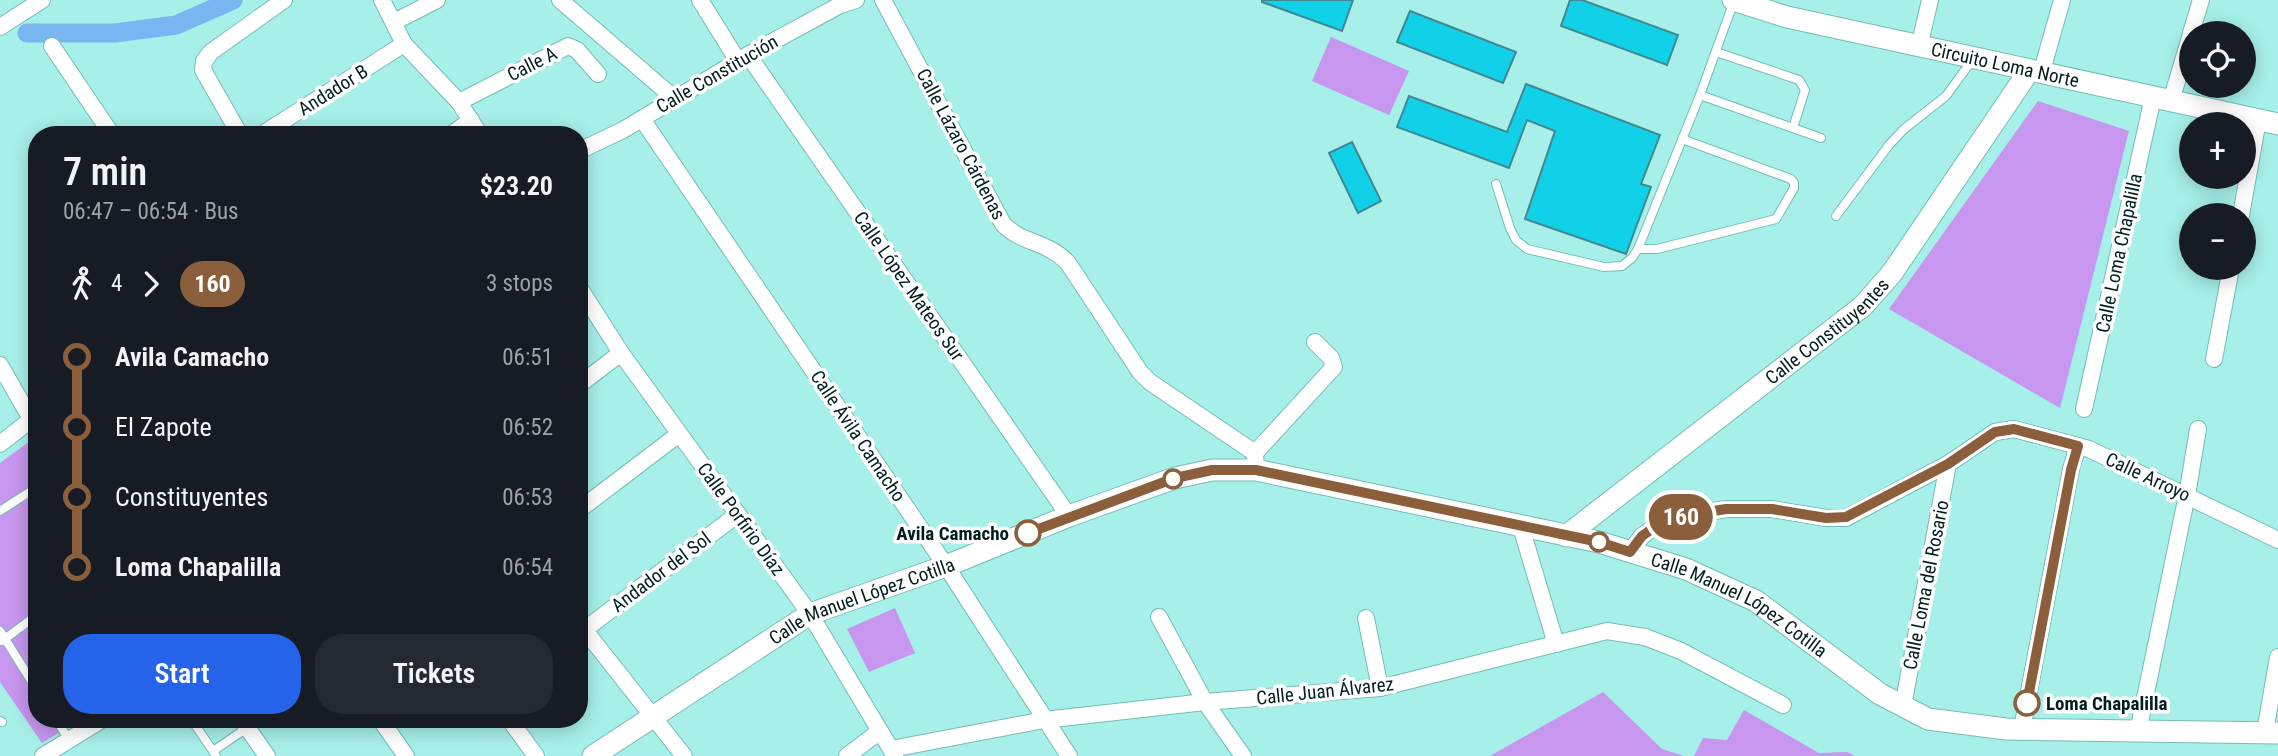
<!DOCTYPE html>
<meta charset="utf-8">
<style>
:root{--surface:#171b24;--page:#242831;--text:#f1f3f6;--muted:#9ea1a6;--accent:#2563eb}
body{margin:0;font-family:"Roboto Condensed",sans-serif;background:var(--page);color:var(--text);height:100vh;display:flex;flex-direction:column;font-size:26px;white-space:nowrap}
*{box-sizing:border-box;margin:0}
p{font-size:23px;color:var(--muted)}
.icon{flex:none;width:38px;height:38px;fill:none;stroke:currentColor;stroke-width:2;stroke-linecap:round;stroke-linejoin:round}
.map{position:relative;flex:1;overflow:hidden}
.panel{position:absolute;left:28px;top:126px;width:560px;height:602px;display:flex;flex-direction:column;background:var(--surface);border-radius:28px;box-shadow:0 4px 18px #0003}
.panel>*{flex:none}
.badge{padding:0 14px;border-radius:23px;font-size:24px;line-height:46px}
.tools{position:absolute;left:2179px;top:21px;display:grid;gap:14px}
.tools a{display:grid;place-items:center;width:77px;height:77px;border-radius:50%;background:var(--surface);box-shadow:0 4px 18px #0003;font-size:35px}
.map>.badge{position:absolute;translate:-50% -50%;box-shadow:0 0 0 4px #fff}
.legs{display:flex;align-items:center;gap:10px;height:77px;padding:0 35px;font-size:23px}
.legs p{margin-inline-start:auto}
.overview{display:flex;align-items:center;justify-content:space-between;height:119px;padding:0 35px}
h1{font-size:38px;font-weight:600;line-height:52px}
.cta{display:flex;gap:14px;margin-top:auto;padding:14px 35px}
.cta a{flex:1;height:80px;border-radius:28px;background:var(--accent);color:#fff;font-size:28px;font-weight:600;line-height:80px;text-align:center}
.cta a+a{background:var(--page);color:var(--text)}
ul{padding:0 35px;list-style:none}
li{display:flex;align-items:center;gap:24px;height:70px;font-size:26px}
li i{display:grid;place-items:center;width:10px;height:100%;margin:0 9px;background:currentColor}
li i::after{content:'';width:18px;height:18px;margin:-9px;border:5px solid;border-radius:50%;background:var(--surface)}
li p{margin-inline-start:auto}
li:first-child i{background:linear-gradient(#0000 50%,currentColor 0)}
li:last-child i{background:linear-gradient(currentColor 50%,#0000 0)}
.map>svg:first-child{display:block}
.green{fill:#c796ee}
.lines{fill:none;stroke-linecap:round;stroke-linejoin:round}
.canal{stroke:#78b5f1;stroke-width:19}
.building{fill:#11d1e9;stroke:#428893;stroke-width:2}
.service-casing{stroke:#75bcb6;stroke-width:10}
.minor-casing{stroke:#75bcb6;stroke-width:18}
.tertiary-casing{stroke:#75bcb6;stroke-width:23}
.service{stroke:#fff;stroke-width:8}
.minor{stroke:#fff;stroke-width:16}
.tertiary{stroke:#fff;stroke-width:21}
.line-1-casing{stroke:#fff;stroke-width:16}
.line-1{stroke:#8b5e3c;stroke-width:10}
.stop-1-dot{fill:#fff;stroke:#8b5e3c;stroke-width:3.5}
.labels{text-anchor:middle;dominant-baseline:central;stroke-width:7;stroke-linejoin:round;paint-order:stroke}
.street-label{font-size:19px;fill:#011e1c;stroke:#fff}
.stop-label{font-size:19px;font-weight:bold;fill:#011e1c;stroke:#fff;text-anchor:end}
</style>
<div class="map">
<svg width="2278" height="756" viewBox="0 0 2278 756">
<rect width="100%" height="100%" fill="#a7efe9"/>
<g class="green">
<polygon points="1331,37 1409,71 1389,115 1312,81"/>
<polygon points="2038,101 2129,131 2060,408 1889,309"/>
<polygon points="37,436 37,719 82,719 42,743 0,682 0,463"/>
<polygon points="895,608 915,653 869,672 847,629"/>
<polygon points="1603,692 1662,749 1684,756 1490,756"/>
<polygon points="1744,710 1819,753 1847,752 1855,756 1694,756 1703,738 1727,740"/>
</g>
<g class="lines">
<polyline class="canal" points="27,33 115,33 176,25 233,0"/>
</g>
<g class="building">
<polygon points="1262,0 1353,0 1342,31 1262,2"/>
<polygon points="1570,0 1582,0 1678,35 1667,65 1561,26"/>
<polygon points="1410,11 1516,52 1503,83 1397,42"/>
<polygon points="1526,84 1660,135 1641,184 1651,187 1626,254 1525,219 1555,131 1527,120 1509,168 1397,127 1409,96 1507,132"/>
<polygon points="1352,142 1381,201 1358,213 1329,153"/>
</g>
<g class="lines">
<g class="service-casing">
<g id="service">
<polyline points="1734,1 1700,95 1821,138"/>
<polyline points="1716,52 1799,80 1805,90 1793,128"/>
<polyline points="1496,184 1510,228 1516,240 1527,249 1604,267 1622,266 1632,258 1638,249 1700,95"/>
<polyline points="1836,216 1889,145 1904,129 1946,96 1973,59"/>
<polyline points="1638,249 1657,249 1776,219 1794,188 1794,183 1791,179 1682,139"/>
<polyline points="0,511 37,487"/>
<polyline points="0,631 37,690"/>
<polyline points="2,641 37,615"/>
<polyline points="56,719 69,740"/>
<polyline points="191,719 213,751"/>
<polyline points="0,721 2,722"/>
<polyline points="216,756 213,751 247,728"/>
</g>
</g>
<g class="minor-casing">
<g id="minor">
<polyline points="382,0 404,44 459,102 480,135"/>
<polyline points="560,0 674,98"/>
<polyline points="700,0 738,61"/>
<path d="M883,0L1003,224C1022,244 1048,241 1068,263L1140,372L1150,382L1255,453L1256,470"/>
<polyline points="394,22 437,0"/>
<polyline points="0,27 42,0"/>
<polyline points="2191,33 2201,0"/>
<polyline points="52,46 112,135"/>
<polyline points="1919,47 1930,0"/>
<polyline points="748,55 1069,516"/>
<polyline points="2041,74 2062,0"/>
<polyline points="2171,101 2191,34"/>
<polyline points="459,102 568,46 577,50 598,74"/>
<polyline points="642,119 946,566 1069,756"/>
<polyline points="240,135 203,70 204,61 211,52 284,0"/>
<polyline points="261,135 404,44"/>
<polyline points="451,135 471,120"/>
<polyline points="579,151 623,130 748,55 840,5 856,0"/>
<polyline points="2241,215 2258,120"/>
<polyline points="579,287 621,353 810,614 895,756"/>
<polyline points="2214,359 2231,268"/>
<polyline points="0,365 31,419"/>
<polyline points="579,385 621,353"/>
<polyline points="2084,409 2153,97"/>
<polyline points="0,444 37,415"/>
<polyline points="1255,453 1334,367 1331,358 1315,342"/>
<polyline points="579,510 679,434"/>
<polyline points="1521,527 1556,644"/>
<polyline points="1630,552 1642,536 1656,526 1682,516 1726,509 1772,509 1826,518 1846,518 1948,464 1995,432 2014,429 2089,449 2278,540"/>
<polyline points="1159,617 1205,702 1243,756"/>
<polyline points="1366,618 1380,688"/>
<polyline points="579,623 684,756"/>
<polyline points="584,630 738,514"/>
<polyline points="1903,706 1948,464"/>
<polyline points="241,719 267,756"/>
<polyline points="380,719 406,756"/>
<polyline points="509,719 536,756"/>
<polyline points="2022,729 2071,469 2078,446"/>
<polyline points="2138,732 2187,495 2198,429"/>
<polyline points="2265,732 2278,657"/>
<polyline points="891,749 1044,720 1205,702 1380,688 1607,631 1645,637 1681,651 1783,705"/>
<polyline points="43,756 103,719"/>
<polyline points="847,756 880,731"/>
</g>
</g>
<g class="tertiary-casing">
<g id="tertiary">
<path id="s1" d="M1733,0L1787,17L2278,124"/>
<path id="s2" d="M1566,536L1863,306L1892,273L2029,71"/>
<path id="s3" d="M593,756L810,614L946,566L1069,516L1175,478L1212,470H1256L1599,542L1686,569L1756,601L1880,694L1928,719L2006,729L2278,733"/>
</g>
</g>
<use href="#service" class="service"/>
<use href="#minor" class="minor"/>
<use href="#tertiary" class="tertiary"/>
</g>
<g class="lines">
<g class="line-1-casing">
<polyline id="line-1" points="1028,533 1175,478 1212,470 1256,470 1599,542 1630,552 1642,536 1656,526 1682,516 1726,509 1772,509 1826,518 1846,517 1948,464 1995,432 2014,429 2078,446 2071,470 2027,703"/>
</g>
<use href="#line-1" class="line-1"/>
</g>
<g class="stop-1-dot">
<circle cx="1173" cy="479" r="9"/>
<circle cx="1028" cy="533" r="12"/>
<circle cx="1599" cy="542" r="9"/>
<circle cx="2027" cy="703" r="12"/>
</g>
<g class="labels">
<g class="street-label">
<text transform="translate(532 64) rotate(-27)">Calle A</text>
<text stroke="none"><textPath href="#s1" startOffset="280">Circuito Loma Norte</textPath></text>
<text transform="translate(717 74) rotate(-30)">Calle Constitución</text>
<text transform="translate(333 90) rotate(-32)">Andador B</text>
<text transform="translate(961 144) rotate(62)">Calle Lázaro Cárdenas</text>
<text transform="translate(2119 253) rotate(-78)">Calle Loma Chapalilla</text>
<text transform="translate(909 286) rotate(55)">Calle López Mateos Sur</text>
<text stroke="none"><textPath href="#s2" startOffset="332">Calle Constituyentes</textPath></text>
<text transform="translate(858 436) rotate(56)">Calle Ávila Camacho</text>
<text transform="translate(2148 477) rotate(25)">Calle Arroyo</text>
<text transform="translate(741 519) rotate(54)">Calle Porfirio Díaz</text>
<text transform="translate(661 572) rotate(-37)">Andador del Sol</text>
<text transform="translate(1926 585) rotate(-79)">Calle Loma del Rosario</text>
<text stroke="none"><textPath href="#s3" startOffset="312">Calle Manuel López Cotilla</textPath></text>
<text stroke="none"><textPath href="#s3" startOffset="1236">Calle Manuel López Cotilla</textPath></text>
<text transform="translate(1325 691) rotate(-6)">Calle Juan Álvarez</text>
</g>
<g class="stop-label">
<text x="1009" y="533">Avila Camacho</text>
<text x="2046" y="703" text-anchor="start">Loma Chapalilla</text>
</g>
</g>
</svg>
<div class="tools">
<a><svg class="icon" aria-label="locate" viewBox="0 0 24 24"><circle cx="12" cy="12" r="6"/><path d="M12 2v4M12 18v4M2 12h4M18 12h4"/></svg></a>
<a>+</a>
<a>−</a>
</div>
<b class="badge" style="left:1681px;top:517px;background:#8b5e3c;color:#fff">160</b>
<section class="panel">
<div class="overview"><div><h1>7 min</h1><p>06:47 – 06:54 · Bus</p></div><b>$23.20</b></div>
<div class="legs"><svg class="icon" aria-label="walk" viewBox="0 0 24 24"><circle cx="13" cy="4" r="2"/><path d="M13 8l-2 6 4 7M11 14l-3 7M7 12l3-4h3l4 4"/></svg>4<svg class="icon" aria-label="forward" viewBox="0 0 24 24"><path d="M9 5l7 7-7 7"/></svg><b class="badge" style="background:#8b5e3c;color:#fff">160</b><p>3 stops</p></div>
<ul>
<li><i style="color:#8b5e3c"></i><b>Avila Camacho</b><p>06:51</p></li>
<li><i style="color:#8b5e3c"></i><span>El Zapote</span><p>06:52</p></li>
<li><i style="color:#8b5e3c"></i><span>Constituyentes</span><p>06:53</p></li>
<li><i style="color:#8b5e3c"></i><b>Loma Chapalilla</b><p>06:54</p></li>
</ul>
<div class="cta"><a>Start</a><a>Tickets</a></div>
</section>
</div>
